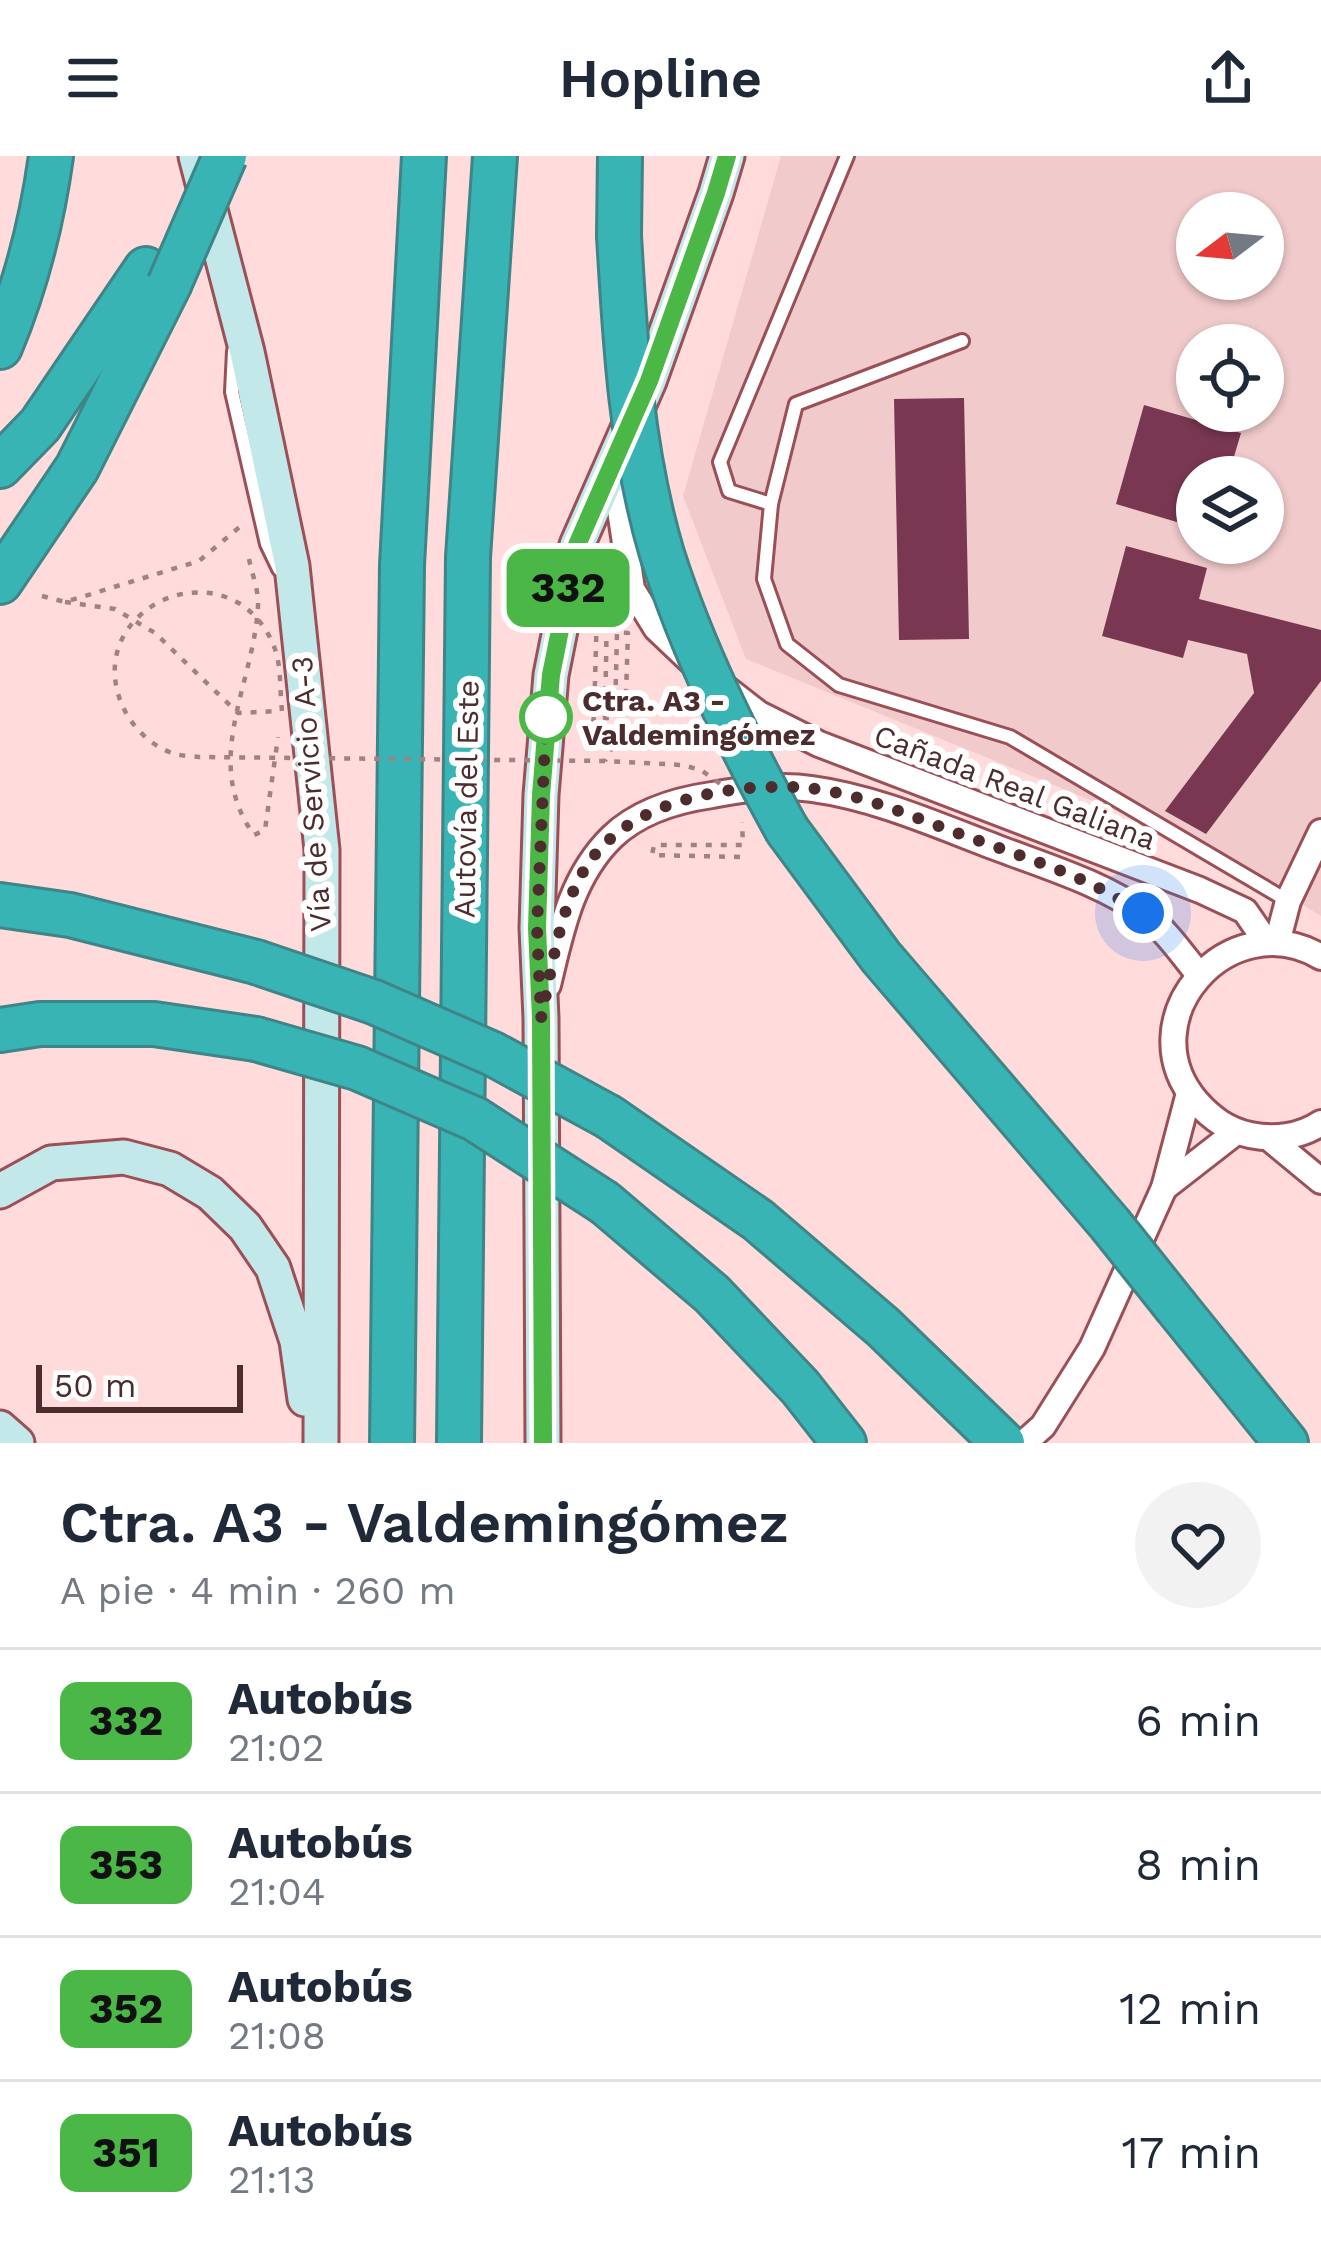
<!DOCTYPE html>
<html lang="es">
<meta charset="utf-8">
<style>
:root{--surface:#fff;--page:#f2f2f3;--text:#1f2937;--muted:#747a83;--line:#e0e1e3}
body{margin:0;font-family:"Work Sans",sans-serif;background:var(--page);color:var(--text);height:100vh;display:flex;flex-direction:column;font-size:45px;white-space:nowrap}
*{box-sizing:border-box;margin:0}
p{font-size:39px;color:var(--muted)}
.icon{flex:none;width:66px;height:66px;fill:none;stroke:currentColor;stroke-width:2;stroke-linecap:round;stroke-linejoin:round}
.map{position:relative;height:1287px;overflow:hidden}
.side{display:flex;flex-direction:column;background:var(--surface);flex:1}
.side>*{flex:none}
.badge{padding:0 24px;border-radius:18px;font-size:42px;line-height:78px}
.needle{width:78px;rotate:254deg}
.controls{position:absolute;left:1176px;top:36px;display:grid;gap:24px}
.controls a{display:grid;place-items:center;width:108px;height:108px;border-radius:50%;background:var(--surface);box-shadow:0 3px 9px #0004;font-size:60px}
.scale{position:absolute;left:36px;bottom:30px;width:207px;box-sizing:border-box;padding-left:12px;border:6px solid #4d2c2e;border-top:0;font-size:33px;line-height:42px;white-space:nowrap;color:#4d2c2e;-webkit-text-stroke:9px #fff;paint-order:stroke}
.you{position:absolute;width:60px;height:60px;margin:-30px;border:9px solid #fff;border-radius:50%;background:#1a73e8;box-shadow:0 0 0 18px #1a73e833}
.map>.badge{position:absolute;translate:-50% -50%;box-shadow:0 0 0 6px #fff}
.round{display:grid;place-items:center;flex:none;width:126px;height:126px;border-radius:63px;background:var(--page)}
.summary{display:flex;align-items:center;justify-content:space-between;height:204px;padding:0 60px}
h1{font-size:57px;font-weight:600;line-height:90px}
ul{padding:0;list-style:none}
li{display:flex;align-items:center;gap:36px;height:144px;padding:0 60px;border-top:3px solid var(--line)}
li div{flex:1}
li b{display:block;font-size:45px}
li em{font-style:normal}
li .badge{min-width:132px;font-weight:700;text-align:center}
header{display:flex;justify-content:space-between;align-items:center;height:156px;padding:0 60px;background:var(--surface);font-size:54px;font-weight:600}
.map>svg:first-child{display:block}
.built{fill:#f1cacb;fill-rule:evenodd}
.building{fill:#793752}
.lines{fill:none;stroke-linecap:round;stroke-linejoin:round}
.lane-casing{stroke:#9a5056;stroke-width:18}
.street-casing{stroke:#9a5056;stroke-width:30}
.secondary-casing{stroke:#9a5056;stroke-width:39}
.highway-casing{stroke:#3f8486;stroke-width:48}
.path{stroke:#a38082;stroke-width:4.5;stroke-dasharray:6 9;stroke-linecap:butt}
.lane{stroke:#fff;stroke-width:12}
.street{stroke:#fff;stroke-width:24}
.secondary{stroke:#c3e8e9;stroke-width:33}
.highway{stroke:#38b4b5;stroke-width:42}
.highway-bridge-casing{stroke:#3f8486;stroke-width:48;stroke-linecap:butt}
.path-bridge{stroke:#a38082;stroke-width:4.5;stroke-dasharray:6 9;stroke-linecap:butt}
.highway-bridge{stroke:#38b4b5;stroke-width:42}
.line-casing{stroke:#fff;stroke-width:27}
.line{stroke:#4ab747;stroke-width:18}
.walk{stroke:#4d2c2e;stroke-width:12;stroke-dasharray:0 21.6}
.stop-dot{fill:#fff;stroke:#4ab747;stroke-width:6}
.labels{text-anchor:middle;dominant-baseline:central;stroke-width:12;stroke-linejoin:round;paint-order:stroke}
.stop-label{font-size:30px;font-weight:bold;fill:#4d2c2e;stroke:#fff;text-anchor:start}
.street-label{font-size:30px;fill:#4d2c2e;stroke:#fff}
</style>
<header><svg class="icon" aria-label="menu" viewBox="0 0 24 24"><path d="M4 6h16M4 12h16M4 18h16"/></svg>Hopline<svg class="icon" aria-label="share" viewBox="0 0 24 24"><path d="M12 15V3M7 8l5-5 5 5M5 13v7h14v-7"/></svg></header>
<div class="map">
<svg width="1321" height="1287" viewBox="0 0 1321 1287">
<rect width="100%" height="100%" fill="#ffdbdc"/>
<path class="built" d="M781,0H1321V760L1210,693L746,503L683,340ZM1197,57H1263V123H1197ZM1197,189H1263V255H1197ZM1197,321H1263V387H1197Z"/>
<g class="building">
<polygon points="964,242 969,483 899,484 894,243"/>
<polygon points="1144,249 1241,277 1228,321 1197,321 1197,372 1116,348"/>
<polygon points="1126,390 1207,412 1199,443 1321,474 1321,525 1206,678 1165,655 1254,537 1247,498 1188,484 1183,502 1102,480"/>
</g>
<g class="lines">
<g class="lane-casing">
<g id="lane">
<polyline points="962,185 796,248 771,348 764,423 787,488 839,529 1010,581 1288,745"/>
<polyline points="234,195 232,236 267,388 279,413"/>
<polyline points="771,348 729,335 720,306 847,0"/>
</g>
</g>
<g class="street-casing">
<g id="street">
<polyline points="631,305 620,354 632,433 656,472 695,509"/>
<polyline points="723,530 759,558 819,588 1200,734 1245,755 1267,787"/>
<polyline points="1277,787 1288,745 1321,676"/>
<path d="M1321,801C1229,747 1127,863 1196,945C1211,962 1227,974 1250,979C1274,984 1300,981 1321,967"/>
<path d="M548,829C561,775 571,721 612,681C638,656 677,644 712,639C744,633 779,628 812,633C878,642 941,671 1003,694C1048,711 1106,729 1144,758C1166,774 1182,798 1199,819"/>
<polyline points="1269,982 1321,1025"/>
<polyline points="1164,1032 1236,976"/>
<polyline points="1024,1287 1043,1270 1092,1192 1164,1032 1189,937"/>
</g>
</g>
<g class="secondary-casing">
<g id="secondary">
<polyline points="196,0 247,196 292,410 322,694 321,1287"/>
<polyline points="0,1035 51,1007 124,1001 170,1013 210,1037 245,1071 273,1112 297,1185 305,1243"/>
<polyline points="0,1272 17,1287"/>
<polyline points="543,1287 541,862 537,772 541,639 551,519 577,389 649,225 716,37 727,0"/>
</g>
</g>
<g class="highway-casing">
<g id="highway">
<polyline points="619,79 620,0"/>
<path d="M0,191C26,129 42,66 51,0"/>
<polyline points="0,310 40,269 146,113"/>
<polyline points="0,426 77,312 169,129"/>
<polyline points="787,674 881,801 1110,1068"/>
<polyline points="0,749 70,759 256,806"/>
<polyline points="0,874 40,868 154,868 256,883"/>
<polyline points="609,961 758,1064 883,1171 1003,1287"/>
<polyline points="605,1047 712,1138 800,1231 844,1287"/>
<polyline points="1177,1152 1286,1287"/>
<polyline points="392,1287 402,409 424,0"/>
<polyline points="459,1287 468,401 495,0"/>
</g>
</g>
<g class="path">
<path d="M249,403C252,418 259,435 258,450C254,529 201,605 254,679L265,674L278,581"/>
<polyline points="42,440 65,446 199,405 242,369"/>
<polyline points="65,446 115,453 155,477 238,557 279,555"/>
<polyline points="594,561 590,582 705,592"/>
</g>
<use href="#lane" class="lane"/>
<use href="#street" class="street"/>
<use href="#secondary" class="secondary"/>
<use href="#highway" class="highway"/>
<g class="highway-bridge-casing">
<g id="highway-bridge">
<path d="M619,79C625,186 631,294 662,398C693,495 738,585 787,674"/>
<polyline points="169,129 225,0"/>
<polyline points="256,806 374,846 493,898 609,961"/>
<polyline points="256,883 357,912 475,963 605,1047"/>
<polyline points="1110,1068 1177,1152"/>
</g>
</g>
<g class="path-bridge">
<path d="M282,555C280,537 281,517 277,500C271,476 254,454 233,444C193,425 142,443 122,483C101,526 128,581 172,597C180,600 191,600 199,601L605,605L682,609L701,614L723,630"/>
<polyline points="594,561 597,453 607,453 605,562 615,562 617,476 628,477 625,566 605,605"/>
<polyline points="740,701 652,699 654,689 743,689 742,666"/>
</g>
<use href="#highway-bridge" class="highway-bridge"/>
</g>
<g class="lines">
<g class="line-casing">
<polyline id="line" points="543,1287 541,862 537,772 541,639 551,519 577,389 649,225 716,37 727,0"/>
</g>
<use href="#line" class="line"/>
<path class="walk" d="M546,561L537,772L541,862C553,810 559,749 590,705C635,642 736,626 808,632C856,637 904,657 949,674C992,690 1036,704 1078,722C1101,732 1122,745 1143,757"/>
</g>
<circle class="stop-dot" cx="546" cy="561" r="24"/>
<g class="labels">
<g class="stop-label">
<text x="582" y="544">Ctra. A3 -<tspan x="582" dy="34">Valdemingómez</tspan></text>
</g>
<g class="street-label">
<text transform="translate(1015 631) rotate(21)">Cañada Real Galiana</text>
<text transform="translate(311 638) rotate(-94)">Vía de Servicio A-3</text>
<text transform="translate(466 643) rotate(-89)">Autovía del Este</text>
</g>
</g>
</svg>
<div class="controls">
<a><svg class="needle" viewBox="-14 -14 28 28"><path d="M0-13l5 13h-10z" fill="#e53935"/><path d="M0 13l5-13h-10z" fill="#747a83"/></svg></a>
<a><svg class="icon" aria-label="locate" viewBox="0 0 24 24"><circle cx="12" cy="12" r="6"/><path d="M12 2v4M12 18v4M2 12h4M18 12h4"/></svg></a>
<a><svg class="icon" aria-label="layers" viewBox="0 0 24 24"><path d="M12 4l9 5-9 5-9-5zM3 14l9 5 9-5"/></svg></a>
</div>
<div class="scale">50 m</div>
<div class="you" style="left:1143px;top:757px"></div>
<b class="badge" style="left:568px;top:432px;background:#4ab747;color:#111">332</b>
</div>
<section class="side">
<div class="summary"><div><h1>Ctra. A3 - Valdemingómez</h1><p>A pie · 4 min · 260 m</p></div><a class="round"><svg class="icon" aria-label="heart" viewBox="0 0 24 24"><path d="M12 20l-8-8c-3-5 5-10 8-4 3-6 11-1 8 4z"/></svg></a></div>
<ul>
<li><span class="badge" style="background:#4ab747;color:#111">332</span><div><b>Autobús</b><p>21:02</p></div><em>6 min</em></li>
<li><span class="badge" style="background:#4ab747;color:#111">353</span><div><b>Autobús</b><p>21:04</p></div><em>8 min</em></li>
<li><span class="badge" style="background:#4ab747;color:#111">352</span><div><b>Autobús</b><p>21:08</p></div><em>12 min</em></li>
<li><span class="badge" style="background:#4ab747;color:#111">351</span><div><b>Autobús</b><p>21:13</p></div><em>17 min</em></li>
</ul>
</section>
